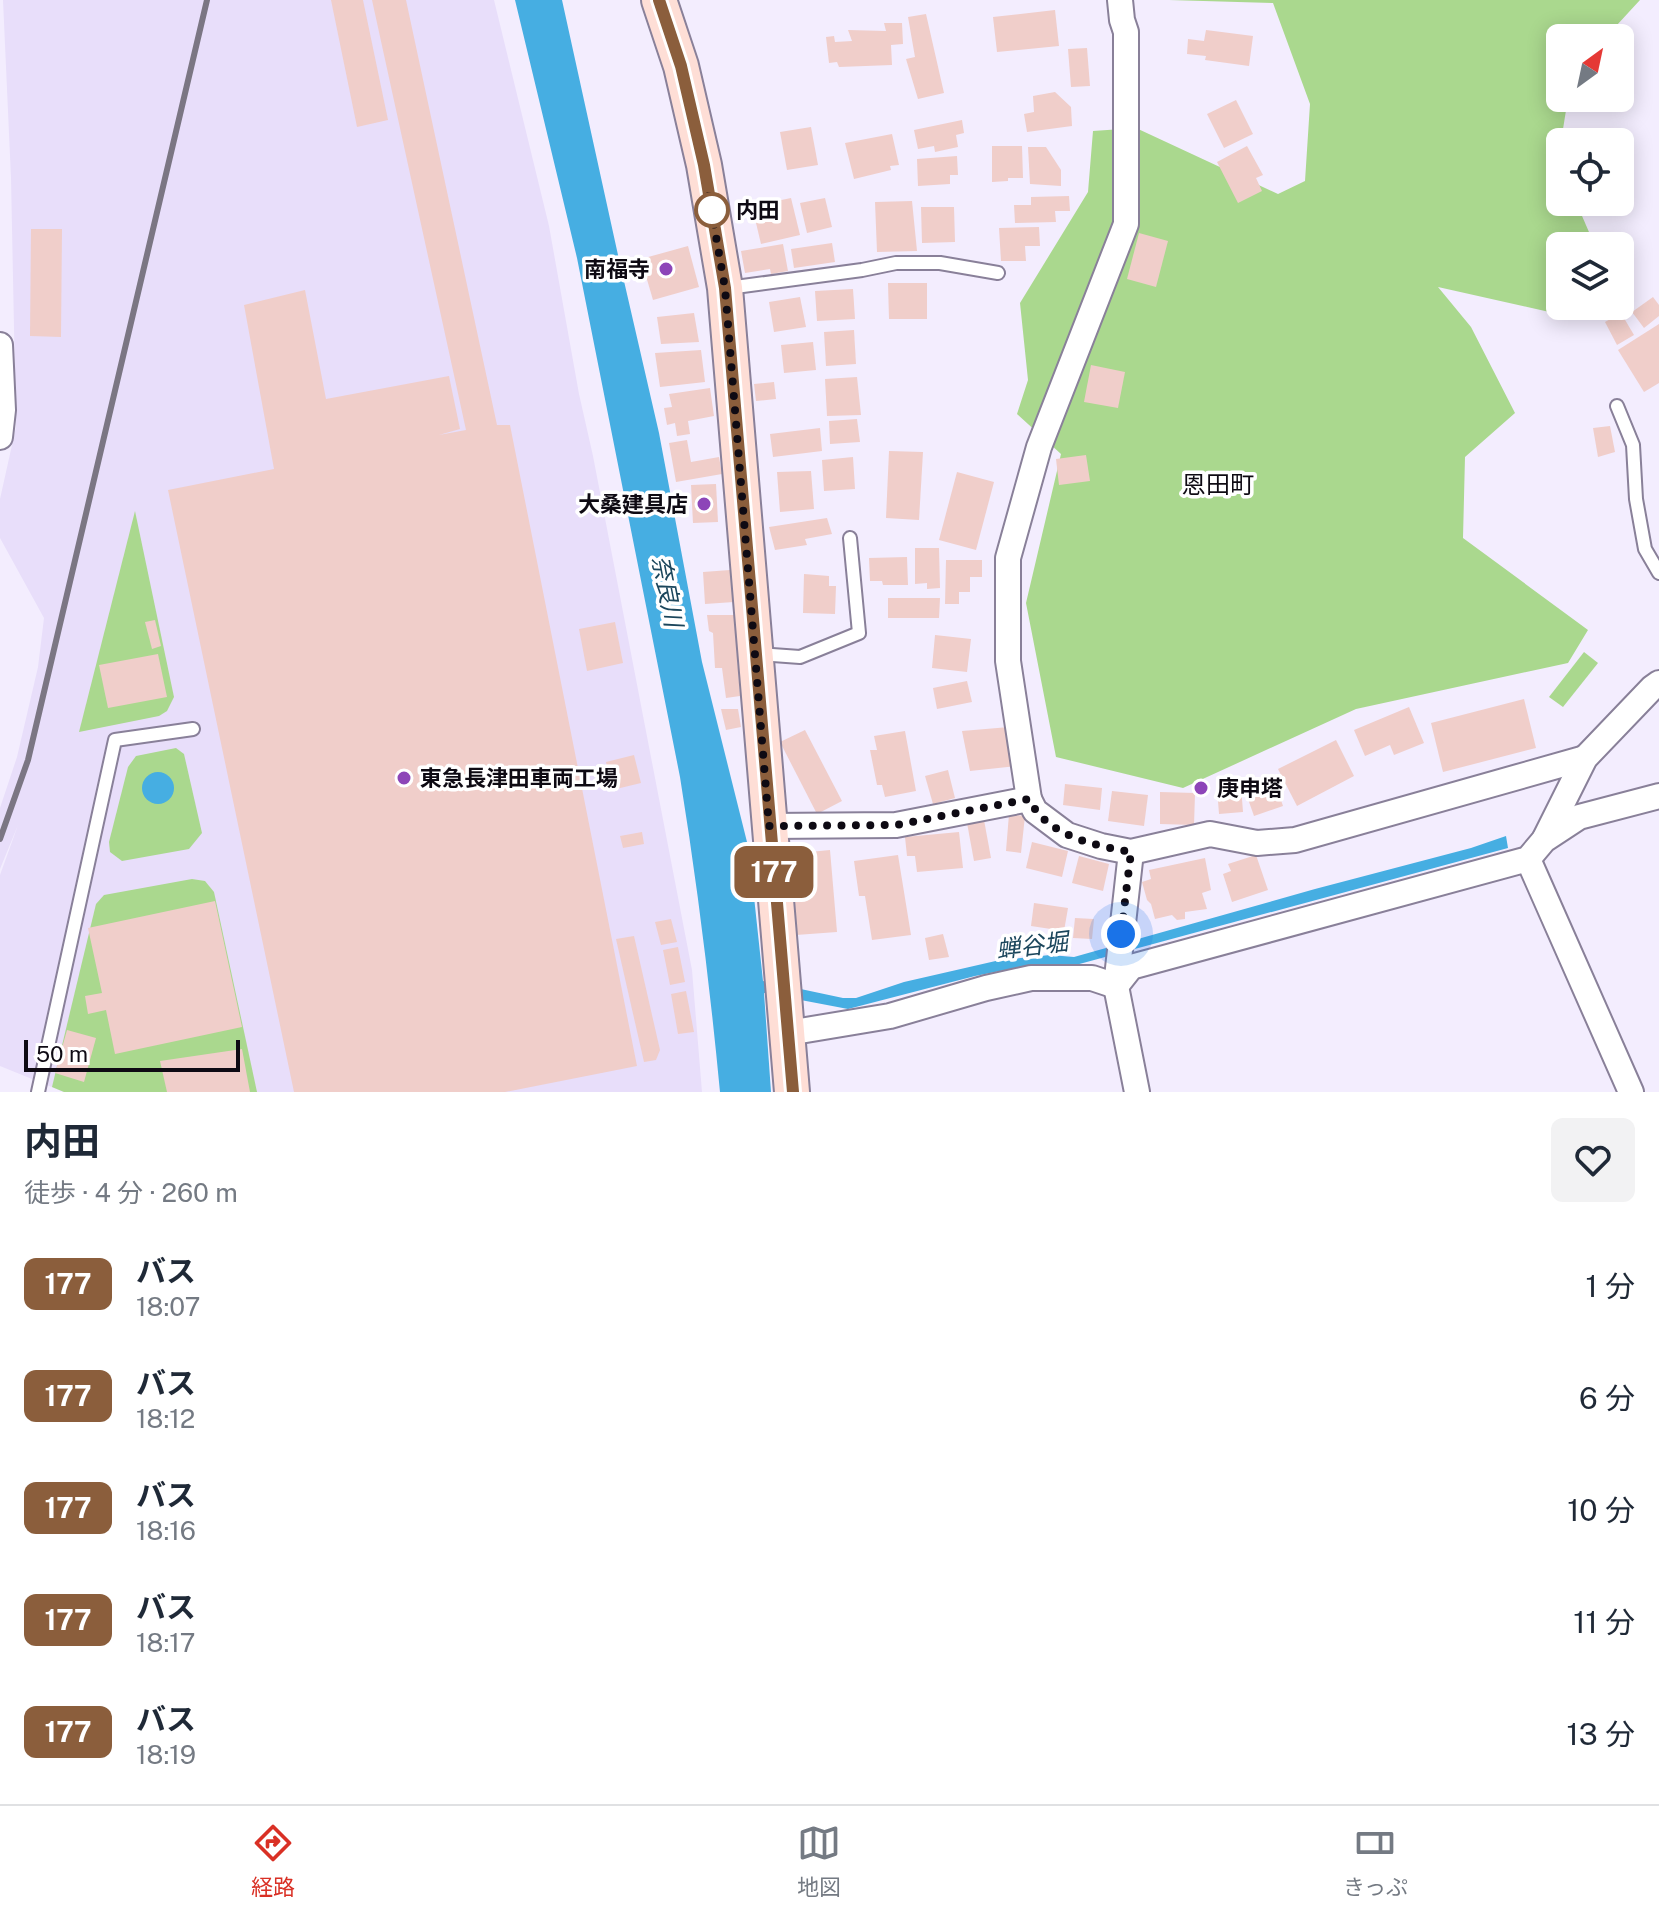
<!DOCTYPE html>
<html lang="ja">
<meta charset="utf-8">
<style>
:root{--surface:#fff;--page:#f2f2f3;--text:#1f2937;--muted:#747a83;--line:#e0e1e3;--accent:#d93025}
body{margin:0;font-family:"Public Sans","Noto Sans JP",sans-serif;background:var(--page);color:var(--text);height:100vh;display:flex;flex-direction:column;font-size:30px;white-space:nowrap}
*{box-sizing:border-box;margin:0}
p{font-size:26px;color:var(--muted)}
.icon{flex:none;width:44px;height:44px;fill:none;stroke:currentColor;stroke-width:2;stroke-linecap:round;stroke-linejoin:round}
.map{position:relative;height:1092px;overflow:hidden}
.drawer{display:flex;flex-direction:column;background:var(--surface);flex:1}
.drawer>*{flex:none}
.badge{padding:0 16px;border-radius:12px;font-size:28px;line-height:52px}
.needle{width:52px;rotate:33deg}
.controls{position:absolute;left:1546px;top:24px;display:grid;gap:16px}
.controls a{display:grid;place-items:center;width:88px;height:88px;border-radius:12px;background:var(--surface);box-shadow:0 4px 20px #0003;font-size:40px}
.scale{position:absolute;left:24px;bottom:20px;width:216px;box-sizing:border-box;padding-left:8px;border:4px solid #0e0a13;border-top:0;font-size:22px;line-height:28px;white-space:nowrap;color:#0e0a13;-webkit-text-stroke:6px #fff;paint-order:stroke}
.you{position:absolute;width:40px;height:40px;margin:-20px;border:6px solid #fff;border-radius:50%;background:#1a73e8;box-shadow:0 0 0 12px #1a73e833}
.map>.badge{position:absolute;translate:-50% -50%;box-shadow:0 0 0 4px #fff}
.round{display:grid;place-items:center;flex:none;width:84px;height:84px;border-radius:12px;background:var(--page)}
.headline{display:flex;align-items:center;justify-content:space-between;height:136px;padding:0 24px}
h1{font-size:38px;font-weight:700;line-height:60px}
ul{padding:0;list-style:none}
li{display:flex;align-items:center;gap:24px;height:112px;padding:0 24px}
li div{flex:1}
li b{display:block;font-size:30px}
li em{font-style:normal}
li .badge{min-width:88px;font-weight:700;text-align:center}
.tab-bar{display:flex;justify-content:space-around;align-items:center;height:112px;border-top:2px solid var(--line);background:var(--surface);font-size:22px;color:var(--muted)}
.tab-bar a{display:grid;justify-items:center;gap:4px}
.tab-bar .selected{color:var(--accent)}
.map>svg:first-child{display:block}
.built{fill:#e8defa}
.green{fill:#aad88e}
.water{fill:#46aee2}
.building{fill:#f0ceca}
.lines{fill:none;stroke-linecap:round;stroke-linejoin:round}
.lane-casing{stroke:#898099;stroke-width:16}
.street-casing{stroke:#898099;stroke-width:28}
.secondary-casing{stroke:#898099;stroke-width:38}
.lane{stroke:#fff;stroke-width:12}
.street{stroke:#fff;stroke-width:24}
.secondary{stroke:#feded6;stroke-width:34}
.rail{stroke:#7b7683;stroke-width:6}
.line-casing{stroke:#fff;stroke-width:18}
.line{stroke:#8b5e3c;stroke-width:12}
.walk{stroke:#0e0a13;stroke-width:8;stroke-dasharray:0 14.4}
.stop-dot{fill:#fff;stroke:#8b5e3c;stroke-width:4}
.poi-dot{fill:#8d45b8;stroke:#fff;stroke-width:3}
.labels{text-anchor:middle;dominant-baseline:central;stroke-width:7;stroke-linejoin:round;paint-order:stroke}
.stop-label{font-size:22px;font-weight:bold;fill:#0e0a13;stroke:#fff;text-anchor:start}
.poi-label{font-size:22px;font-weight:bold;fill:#0e0a13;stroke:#fff;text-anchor:end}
.neighbourhood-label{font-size:24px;fill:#0e0a13;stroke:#fff}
.water-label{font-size:24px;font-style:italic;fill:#1b465c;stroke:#fff}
</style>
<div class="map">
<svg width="1659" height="1092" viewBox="0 0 1659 1092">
<rect width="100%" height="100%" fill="#f3edfe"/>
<polygon class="built" points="3,0 494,0 549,226 579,394 593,456 692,970 702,1092 64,1092 0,1066 0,875 18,825 0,869 0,808 17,757 38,667 44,618 0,538 0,499 16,427 11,178"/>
<g class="green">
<polygon points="1169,0 1640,0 1605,38 1560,38 1560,98 1568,98 1558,160 1560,164 1560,202 1576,202 1595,246 1560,246 1560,306 1577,306 1567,316 1438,287 1471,327 1515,413 1465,457 1463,538 1588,630 1568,663 1356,709 1183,788 1056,757 1026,603 1061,454 1017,414 1028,380 1020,303 1088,192 1093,131 1136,128 1278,194 1305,181 1310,104 1273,3"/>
<polygon points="135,511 174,697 167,711 159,716 79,732"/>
<polygon points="1584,652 1598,663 1563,707 1549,697"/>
<polygon points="176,748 184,754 202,833 189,849 122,861 110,852 109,842 128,767 136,756"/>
<polygon points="192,879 205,881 214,892 257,1092 64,1092 52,1087 96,904 104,895"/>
</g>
<g class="water">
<path d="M515,0H562L618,255L659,433L702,662L749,850L763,981L843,998H856L904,982L1000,960L1050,955L1074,957L1315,889L1471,848L1506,836L1508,848L1072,966L1036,964L975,976L848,1009L764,993L771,1092H720C710,987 697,882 680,777L577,258Z"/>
<circle cx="158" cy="788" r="16"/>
</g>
<g class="building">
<polygon points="331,0 363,0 388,120 357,127"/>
<polygon points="372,0 406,0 497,425 510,425 637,1066 505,1092 294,1092 168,490 274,469 244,305 305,290 326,399 449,376 460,429 439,435 466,430"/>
<polygon points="1055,10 1059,46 997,52 993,17"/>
<polygon points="926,14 944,93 918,99 906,59 915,57 908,17"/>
<polygon points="884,23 902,23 903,44 891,45 892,65 839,67 837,62 829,63 826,37 834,36 835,42 852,41 848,30 886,31"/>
<polygon points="1206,30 1253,36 1249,66 1205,60 1206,56 1187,54 1188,39 1204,41"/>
<polygon points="1087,48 1090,86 1071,87 1068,49"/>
<polygon points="1055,92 1071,107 1072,126 1027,132 1024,114 1034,112 1033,96"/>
<polygon points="1236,100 1253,134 1224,148 1207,114"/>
<polygon points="962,120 964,133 956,135 958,147 935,152 934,146 918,149 914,130"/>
<polygon points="811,127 818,165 787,170 780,132"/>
<polygon points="892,134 899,165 890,166 891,170 854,179 845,143"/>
<polygon points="992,146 1022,146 1023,178 1008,178 1008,181 992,182"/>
<polygon points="1247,146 1263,175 1256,178 1262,191 1238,203 1217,162"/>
<polygon points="1028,147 1046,147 1061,170 1061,186 1030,184"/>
<polygon points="957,156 958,175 950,175 950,184 918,186 917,159"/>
<polygon points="1069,196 1070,211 1055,211 1056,222 1015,223 1014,205 1031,205 1031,197"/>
<polygon points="791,198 800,235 761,244 752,206"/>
<polygon points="825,198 832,227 807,233 800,203"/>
<polygon points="912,201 917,251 877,252 875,202"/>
<polygon points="921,207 954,207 955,242 922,243"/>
<polygon points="1039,227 1040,246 1025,246 1026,261 1001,261 999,228"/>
<polygon points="31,229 62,229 61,337 30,336"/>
<polygon points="1139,233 1168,241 1156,287 1127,279"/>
<polygon points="832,243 835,262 794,268 791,249"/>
<polygon points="783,244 788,271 771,274 770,269 745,273 741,251"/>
<polygon points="688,246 699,287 653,300 641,259"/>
<polygon points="888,283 927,283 927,319 889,319"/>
<polygon points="853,289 855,319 817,321 815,291"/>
<polygon points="800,297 806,327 774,332 769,302"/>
<polygon points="1653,297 1659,305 1659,316 1644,328 1632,312"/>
<polygon points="694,313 699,342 661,344 657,317"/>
<polygon points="1621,313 1634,335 1617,345 1605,322"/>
<polygon points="1659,324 1659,383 1644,392 1618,350"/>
<polygon points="854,330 856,364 826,366 824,332"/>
<polygon points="813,342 816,370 784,373 781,345"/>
<polygon points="701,350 705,382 660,387 655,353"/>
<polygon points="1091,365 1125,372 1118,408 1084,402"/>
<polygon points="857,377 861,415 827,416 825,379"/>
<polygon points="774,382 776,399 756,401 754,384"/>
<polygon points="710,388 714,416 688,421 690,434 677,436 675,423 667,425 664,408 672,407 669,394"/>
<polygon points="857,419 860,442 830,444 829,421"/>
<polygon points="1610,426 1615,452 1598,457 1593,428"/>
<polygon points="820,428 822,451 773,457 770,434"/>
<polygon points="687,440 691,462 719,457 722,474 676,482 669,443"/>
<polygon points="889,451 923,452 919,520 886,518"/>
<polygon points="1086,455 1090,481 1059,485 1056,459"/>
<polygon points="853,457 855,489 824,491 822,460"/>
<polygon points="811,471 814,509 780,512 777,472"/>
<polygon points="957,472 994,482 976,550 939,540"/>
<polygon points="716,484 718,522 693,523 691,485"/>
<polygon points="827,518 832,534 805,539 807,545 775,550 769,527"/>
<polygon points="915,548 939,548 940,588 927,589 927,583 915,584"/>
<polygon points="907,557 908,585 883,585 882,581 870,581 869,558"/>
<polygon points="946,560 982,560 982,577 970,577 970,592 959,592 959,604 945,604"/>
<polygon points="730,570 734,602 705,604 703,572"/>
<polygon points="804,574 829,576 829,586 836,586 835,614 803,613"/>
<polygon points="888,598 940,598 939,618 888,618"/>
<polygon points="707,615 734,615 740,696 726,698 722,668 715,668 713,633 709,631"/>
<polygon points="155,620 161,646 152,649 145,622"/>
<polygon points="615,622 623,663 587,671 579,629"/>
<polygon points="935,635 971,639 967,672 932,668"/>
<polygon points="158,654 167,697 108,708 99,665"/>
<polygon points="967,681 972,702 937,709 933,688"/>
<polygon points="1524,699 1536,748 1443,772 1431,723"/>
<polygon points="1409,707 1424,743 1394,755 1390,745 1365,756 1354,730"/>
<polygon points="721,709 738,709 741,727 726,730"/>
<polygon points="1009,727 1017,766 970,771 962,731"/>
<polygon points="805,730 842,801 817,814 780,742"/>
<polygon points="905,731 916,791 885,797 882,785 877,785 870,750 877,750 874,736"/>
<polygon points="1336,740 1354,776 1297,806 1278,769"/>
<polygon points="634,755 641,783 612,790 606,762"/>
<polygon points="948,770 955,798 933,804 925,776"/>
<polygon points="1272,774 1283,806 1254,816 1243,785"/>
<polygon points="1065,784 1102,788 1100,810 1063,805"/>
<polygon points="1241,786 1243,812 1219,814 1217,788"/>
<polygon points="1112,791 1148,795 1144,826 1108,821"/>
<polygon points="1160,792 1195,793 1194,825 1160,824"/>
<polygon points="1009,814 1025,816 1021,853 1006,851"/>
<polygon points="984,820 991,858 974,861 967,823"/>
<polygon points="642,832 644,844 623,848 620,836"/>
<polygon points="959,832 963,868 917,872 915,856 907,856 905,837"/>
<polygon points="1032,842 1068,851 1062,877 1026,868"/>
<polygon points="830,850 837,932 796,935 789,854"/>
<polygon points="898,855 911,935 872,940 865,896 859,896 854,861"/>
<polygon points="1256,855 1268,890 1232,902 1223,874 1231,871 1228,864"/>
<polygon points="1079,856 1109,864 1103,891 1072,883"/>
<polygon points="1205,858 1211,890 1202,893 1207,909 1185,912 1185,919 1177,920 1172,915 1155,919 1151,904 1147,900 1142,882 1151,879 1149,870"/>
<polygon points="215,901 242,1027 115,1054 106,1010 88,1014 85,996 102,993 88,928"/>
<polygon points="1034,903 1068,908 1064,931 1031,926"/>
<polygon points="1075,918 1094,919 1092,939 1073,938"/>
<polygon points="671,919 677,942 661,945 655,922"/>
<polygon points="943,934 949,957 929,960 925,938"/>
<polygon points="634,936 660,1050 656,1060 644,1062 616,939"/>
<polygon points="678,947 685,982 670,985 663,950"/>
<polygon points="686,991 694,1032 678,1034 671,994"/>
<polygon points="67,1030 96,1038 84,1082 55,1073"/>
<polygon points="242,1049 250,1092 167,1092 160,1061"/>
</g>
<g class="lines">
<g class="lane-casing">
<g id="lane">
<polyline points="728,288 862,270 896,263 940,263 998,273"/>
<polyline points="1617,406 1633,445 1636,499 1645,549 1659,573"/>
<polyline points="759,654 800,657 859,633 850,538"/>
<polyline points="38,1092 115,740 193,729"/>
</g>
</g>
<g class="street-casing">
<g id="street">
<polyline points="0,345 3,410 0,437"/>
<polyline points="1029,799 1008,661 1008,558 1039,447 1126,224 1126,32 1122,20 1120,0"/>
<polyline points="769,826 896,825 1029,799 1035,811 1067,835 1101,846 1131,852 1210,834 1257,843 1295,840 1585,758"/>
<polyline points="1545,838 1585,758 1652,688 1659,683"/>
<polyline points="1131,852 1116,986 1137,1092"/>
<polyline points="1528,859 1631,1092"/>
<polyline points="788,1033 890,1016 986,988 1031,978 1092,978 1116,986 1131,967 1528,859 1544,840 1579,817 1659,796"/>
</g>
</g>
<g class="secondary-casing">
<polyline id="secondary" points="659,0 681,66 704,165 725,288 792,1092"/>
</g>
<use href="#lane" class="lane"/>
<use href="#street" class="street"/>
<use href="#secondary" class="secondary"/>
<polyline class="rail" points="0,839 28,760 40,709 207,0"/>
</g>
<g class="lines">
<g class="line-casing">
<polyline id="line" points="659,0 681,66 704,165 725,288 793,1092"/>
</g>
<use href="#line" class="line"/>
<path class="walk" d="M712,210L709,196L725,288L769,826L896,825L1029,799C1047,836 1093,845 1131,852L1121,934"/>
</g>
<circle class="stop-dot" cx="712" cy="210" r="16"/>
<g class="poi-dot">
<circle cx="666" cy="269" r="8"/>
<circle cx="704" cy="504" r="8"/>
<circle cx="404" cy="778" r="8"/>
<circle cx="1201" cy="788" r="8"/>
</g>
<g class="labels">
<g class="stop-label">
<text x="736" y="210">内田</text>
</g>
<g class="poi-label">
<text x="650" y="269">南福寺</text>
<text x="688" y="504">大桑建具店</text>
<text x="420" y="778" text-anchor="start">東急長津田車両工場</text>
<text x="1217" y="788" text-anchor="start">庚申塔</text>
</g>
<g class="neighbourhood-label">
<text x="1218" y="484">恩田町</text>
</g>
<g class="water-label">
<text transform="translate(668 591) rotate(79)">奈良川</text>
<text transform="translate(1032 945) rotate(-7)">蝉谷堀</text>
</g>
</g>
</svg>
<div class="controls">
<a><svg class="needle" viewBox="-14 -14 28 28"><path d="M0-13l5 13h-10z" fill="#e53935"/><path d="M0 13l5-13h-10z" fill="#747a83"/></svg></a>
<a><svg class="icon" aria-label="locate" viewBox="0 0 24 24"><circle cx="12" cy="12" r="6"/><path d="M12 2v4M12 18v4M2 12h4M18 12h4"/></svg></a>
<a><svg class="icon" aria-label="layers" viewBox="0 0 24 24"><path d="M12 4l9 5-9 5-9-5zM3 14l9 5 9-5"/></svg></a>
</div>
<div class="scale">50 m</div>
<div class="you" style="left:1121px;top:934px"></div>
<b class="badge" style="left:774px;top:872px;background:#8b5e3c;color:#fff">177</b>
</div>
<section class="drawer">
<div class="headline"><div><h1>内田</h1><p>徒歩 · 4 分 · 260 m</p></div><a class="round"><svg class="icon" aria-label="heart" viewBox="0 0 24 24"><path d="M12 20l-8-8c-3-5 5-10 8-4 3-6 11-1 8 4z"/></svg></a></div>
<ul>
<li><span class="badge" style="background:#8b5e3c;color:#fff">177</span><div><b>バス</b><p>18:07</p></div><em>1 分</em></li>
<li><span class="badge" style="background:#8b5e3c;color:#fff">177</span><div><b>バス</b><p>18:12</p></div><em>6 分</em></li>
<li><span class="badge" style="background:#8b5e3c;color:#fff">177</span><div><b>バス</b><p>18:16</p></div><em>10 分</em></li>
<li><span class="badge" style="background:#8b5e3c;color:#fff">177</span><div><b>バス</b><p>18:17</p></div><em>11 分</em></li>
<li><span class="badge" style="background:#8b5e3c;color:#fff">177</span><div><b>バス</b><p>18:19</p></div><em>13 分</em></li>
</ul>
</section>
<nav class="tab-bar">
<a class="selected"><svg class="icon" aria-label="directions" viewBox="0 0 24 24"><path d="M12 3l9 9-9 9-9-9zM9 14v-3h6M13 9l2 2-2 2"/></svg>経路</a>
<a><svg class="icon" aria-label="map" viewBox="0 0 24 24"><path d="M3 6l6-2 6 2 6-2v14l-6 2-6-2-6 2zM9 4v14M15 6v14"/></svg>地図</a>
<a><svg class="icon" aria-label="tickets" viewBox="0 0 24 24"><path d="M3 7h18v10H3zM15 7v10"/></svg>きっぷ</a>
</nav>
